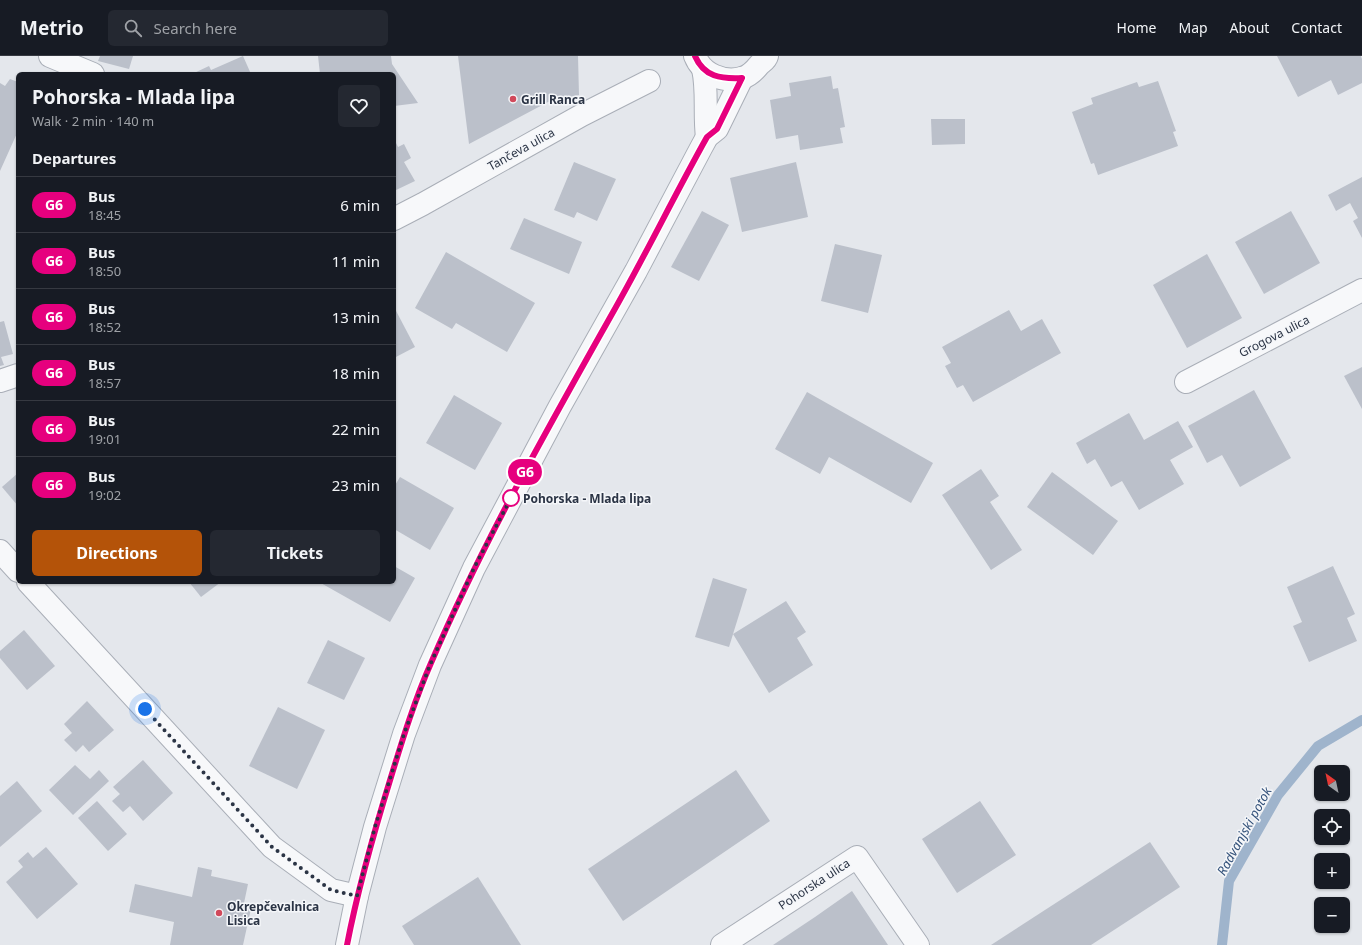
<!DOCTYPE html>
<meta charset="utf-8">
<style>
:root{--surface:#171b24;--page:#242831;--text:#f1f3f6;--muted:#9ea1a6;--line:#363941;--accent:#b45309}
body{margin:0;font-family:"Noto Sans",sans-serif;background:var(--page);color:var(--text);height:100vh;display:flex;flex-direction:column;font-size:15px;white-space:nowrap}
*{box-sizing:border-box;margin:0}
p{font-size:13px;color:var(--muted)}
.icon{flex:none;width:22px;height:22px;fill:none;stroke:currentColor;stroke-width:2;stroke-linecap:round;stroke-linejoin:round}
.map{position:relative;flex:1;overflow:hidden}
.side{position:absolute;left:16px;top:16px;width:380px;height:512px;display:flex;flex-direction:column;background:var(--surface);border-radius:6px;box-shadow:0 1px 3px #0004}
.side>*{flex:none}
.badge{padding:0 8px;border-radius:13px;font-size:14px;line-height:26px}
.needle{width:26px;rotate:327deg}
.buttons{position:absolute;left:1314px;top:709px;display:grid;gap:8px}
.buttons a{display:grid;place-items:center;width:36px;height:36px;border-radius:6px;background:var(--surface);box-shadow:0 1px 3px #0004;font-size:20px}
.you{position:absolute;width:20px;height:20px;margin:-10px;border:3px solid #fff;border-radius:50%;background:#1a73e8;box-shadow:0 0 0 6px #1a73e833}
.map>.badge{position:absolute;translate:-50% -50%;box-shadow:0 0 0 2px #fff}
h2{padding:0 16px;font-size:15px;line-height:36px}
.round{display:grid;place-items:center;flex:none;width:42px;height:42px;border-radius:6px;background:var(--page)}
.overview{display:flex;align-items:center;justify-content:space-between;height:68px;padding:0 16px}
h1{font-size:19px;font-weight:700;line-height:30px}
.button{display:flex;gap:8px;margin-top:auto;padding:8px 16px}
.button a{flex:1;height:46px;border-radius:6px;background:var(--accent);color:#fff;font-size:16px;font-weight:700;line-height:46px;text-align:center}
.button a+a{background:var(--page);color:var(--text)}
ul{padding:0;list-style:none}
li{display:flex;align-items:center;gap:12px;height:56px;padding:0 16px;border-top:1px solid var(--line)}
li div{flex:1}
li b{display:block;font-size:15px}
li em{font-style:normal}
li .badge{min-width:44px;font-weight:700;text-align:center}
header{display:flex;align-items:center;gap:24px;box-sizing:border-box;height:56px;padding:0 20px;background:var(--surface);border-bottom:1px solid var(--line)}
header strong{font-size:19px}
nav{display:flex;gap:22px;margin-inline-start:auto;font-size:14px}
.search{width:280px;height:36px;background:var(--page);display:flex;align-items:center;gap:10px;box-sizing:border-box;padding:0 14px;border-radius:6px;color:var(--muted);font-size:15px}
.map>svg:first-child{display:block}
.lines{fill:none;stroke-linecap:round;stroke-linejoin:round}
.stream{stroke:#9fb4cc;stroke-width:10}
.building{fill:#bbc0ca}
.minor-casing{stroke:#a9aeb7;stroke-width:24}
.minor{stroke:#f7f8fa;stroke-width:22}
.line-casing{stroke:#fff;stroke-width:9}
.line{stroke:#e6007e;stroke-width:6}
.walk{stroke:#2b3445;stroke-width:4;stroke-dasharray:0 7.2}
.poi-dot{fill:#d1495b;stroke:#f4f6f9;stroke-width:1.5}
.stop-dot{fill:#fff;stroke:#e6007e;stroke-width:2}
.labels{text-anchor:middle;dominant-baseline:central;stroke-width:3;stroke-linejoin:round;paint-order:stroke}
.poi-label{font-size:12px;font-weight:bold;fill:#2b3445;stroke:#f4f6f9;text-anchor:start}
.street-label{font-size:12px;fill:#2b3445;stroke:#f4f6f9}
.stop-label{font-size:12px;font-weight:bold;fill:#2b3445;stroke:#f4f6f9;text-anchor:start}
.water-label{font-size:13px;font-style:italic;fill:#34527a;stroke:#f4f6f9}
</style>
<header>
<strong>Metrio</strong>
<div class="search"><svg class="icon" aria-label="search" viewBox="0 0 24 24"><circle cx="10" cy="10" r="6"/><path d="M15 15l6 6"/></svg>Search here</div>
<nav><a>Home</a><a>Map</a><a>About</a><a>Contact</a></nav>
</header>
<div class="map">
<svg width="1362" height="889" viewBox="0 0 1362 889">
<rect width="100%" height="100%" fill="#e4e7ec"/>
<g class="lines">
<polyline class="stream" points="1222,889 1229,825 1278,739 1318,690 1362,664"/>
</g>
<g class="building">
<polygon points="100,0 133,0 129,13 98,5"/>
<polygon points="243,0 251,18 192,18 209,10 211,14"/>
<polygon points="318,0 391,0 392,8 418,47 394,50 394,18 320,18"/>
<polygon points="458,0 578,0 579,39 548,46 469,88"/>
<polygon points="1277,0 1361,0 1362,3 1362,27 1338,39 1331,24 1298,41"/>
<polygon points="831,20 833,33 838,32 845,71 840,72 843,87 800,94 798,79 776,83 770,44 791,40 789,27"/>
<polygon points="10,23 18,26 18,75 0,115 0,27 5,30"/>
<polygon points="1158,25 1176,75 1173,76 1178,90 1098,119 1094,107 1091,108 1072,56 1093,48 1091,42 1137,26 1139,31"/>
<polygon points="931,63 965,63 965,88 932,89"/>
<polygon points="394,83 398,91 404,88 411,102 404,106 415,125 394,135"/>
<polygon points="574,106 616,123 597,165 577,156 574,162 554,154"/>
<polygon points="796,106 808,161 742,176 730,122"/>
<polygon points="1362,121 1362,182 1353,165 1358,162 1350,147 1336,155 1328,139"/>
<polygon points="702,155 729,169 699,225 671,211"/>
<polygon points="1291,155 1320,207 1264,238 1235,186"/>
<polygon points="524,162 582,186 569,218 510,193"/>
<polygon points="835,188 882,199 868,257 821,245"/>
<polygon points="446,196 535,247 507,296 456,267 452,273 415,252"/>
<polygon points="1207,198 1242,262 1187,292 1153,229"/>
<polygon points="394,251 415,291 394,302"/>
<polygon points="1009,254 1021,275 1042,263 1061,297 973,346 963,329 957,332 945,310 951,307 942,291"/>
<polygon points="4,265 13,298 1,301 4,309 0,310 0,266"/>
<polygon points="1362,311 1362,353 1344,320"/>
<polygon points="1254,334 1291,402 1240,431 1222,399 1207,407 1188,370"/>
<polygon points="807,336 933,407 911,447 829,401 820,418 775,393"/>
<polygon points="454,339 502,367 475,414 426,387"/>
<polygon points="1129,357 1144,384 1178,365 1193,391 1170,404 1184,428 1139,454 1122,425 1111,431 1095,403 1087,408 1076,387"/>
<polygon points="981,413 999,440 990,446 1022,494 991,514 942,439"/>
<polygon points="1052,416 1118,465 1093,499 1027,451"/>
<polygon points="18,417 18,450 2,431"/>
<polygon points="400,421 454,452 430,494 394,473 394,431"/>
<polygon points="394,510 415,522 390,566 319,526 394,526"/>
<polygon points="1333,510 1355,558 1347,562 1357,585 1309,606 1293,570 1302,566 1287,531"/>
<polygon points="713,522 747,533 729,591 695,581"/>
<polygon points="189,526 221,526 201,541"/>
<polygon points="786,545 806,576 797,582 813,609 769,637 733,578"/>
<polygon points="24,574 55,610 27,634 0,602 0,595"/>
<polygon points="328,584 365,602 344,644 307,627"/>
<polygon points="87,645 114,674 89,696 83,689 76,696 64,684 72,677 64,668"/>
<polygon points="278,651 325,674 297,733 249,710"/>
<polygon points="143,704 173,737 143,765 130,750 123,756 112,745 120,738 113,731"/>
<polygon points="75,709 90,723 99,714 109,725 73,759 49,734"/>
<polygon points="736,714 770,765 623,865 588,813"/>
<polygon points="17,725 42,755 0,791 0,740"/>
<polygon points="97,745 127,778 108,795 78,762"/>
<polygon points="980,745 1016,799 957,837 922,783"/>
<polygon points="1150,786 1180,831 1091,889 991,889"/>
<polygon points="46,791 78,828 37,863 6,826 23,811 18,805 28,796 33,802"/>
<polygon points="198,811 212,814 211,820 248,828 244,847 252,848 243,889 170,889 174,866 129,856 135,828 192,841"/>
<polygon points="478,821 521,889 414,889 402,870"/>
<polygon points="852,835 888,889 773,889 815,861"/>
</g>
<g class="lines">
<g class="minor-casing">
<g id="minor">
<polyline points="50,0 93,18"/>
<path d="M695,0C702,18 723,27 742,22C749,20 755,14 759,9C762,6 766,4 767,0"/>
<path d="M703,13C708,35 704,58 707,81"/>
<polyline points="394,163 423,148 582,59 649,25"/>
<polyline points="0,325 18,319"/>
<polyline points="1186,326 1362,234"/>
<polyline points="0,495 18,515"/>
<polyline points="28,526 272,791 331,834 357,840"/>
<polyline points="347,889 357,840 375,771 404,678 430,609 474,512 560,350 636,215 701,92 707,81 717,73 742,22"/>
<polyline points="722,889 857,801 918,889"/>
</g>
</g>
<use href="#minor" class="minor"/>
</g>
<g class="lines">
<g class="line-casing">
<path id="line" d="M347,889C358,832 374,776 391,721C403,682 415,643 431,607C483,486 548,372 612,258C645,200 674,140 707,81L717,73L742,22C721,23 704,21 695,0"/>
</g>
<use href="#line" class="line"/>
<polyline class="walk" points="145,653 272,791 331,834 357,840 375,771 404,678 430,609 474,512 511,442"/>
</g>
<g class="poi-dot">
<circle cx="513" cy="43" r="4"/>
<circle cx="219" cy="857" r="4"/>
</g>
<circle class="stop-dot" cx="511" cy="442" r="8"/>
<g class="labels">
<g class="poi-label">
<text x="521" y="43">Grill Ranca</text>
<text x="227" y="850">Okrepčevalnica<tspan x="227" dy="14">Lisica</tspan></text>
</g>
<g class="street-label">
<text transform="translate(521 93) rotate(-29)">Tančeva ulica</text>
<text transform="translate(1274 280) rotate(-27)">Grogova ulica</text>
<text transform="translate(814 828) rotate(-33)">Pohorska ulica</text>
</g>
<g class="stop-label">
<text x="523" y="442">Pohorska - Mlada lipa</text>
</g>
<g class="water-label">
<text transform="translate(1244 775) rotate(-61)">Radvanjski potok</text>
</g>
</g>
</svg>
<div class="buttons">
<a><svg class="needle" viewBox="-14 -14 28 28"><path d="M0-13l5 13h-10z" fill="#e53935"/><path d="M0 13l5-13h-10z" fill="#9ea1a6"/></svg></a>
<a><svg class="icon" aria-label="locate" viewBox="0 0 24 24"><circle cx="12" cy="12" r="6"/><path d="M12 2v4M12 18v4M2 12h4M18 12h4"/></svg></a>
<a>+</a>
<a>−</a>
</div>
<div class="you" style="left:145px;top:653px"></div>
<b class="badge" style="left:525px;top:416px;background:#e6007e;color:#fff">G6</b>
<section class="side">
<div class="overview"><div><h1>Pohorska - Mlada lipa</h1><p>Walk · 2 min · 140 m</p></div><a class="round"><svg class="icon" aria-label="heart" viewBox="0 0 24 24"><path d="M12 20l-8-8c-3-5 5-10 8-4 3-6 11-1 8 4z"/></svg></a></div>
<h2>Departures</h2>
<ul>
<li><span class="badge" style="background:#e6007e;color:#fff">G6</span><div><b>Bus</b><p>18:45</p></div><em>6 min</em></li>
<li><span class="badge" style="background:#e6007e;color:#fff">G6</span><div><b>Bus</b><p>18:50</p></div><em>11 min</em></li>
<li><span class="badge" style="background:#e6007e;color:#fff">G6</span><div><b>Bus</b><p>18:52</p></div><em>13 min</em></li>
<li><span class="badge" style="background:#e6007e;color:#fff">G6</span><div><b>Bus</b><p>18:57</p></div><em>18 min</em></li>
<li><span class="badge" style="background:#e6007e;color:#fff">G6</span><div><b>Bus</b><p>19:01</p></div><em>22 min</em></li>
<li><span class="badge" style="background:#e6007e;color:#fff">G6</span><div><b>Bus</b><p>19:02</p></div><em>23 min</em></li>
</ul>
<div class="button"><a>Directions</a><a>Tickets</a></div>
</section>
</div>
